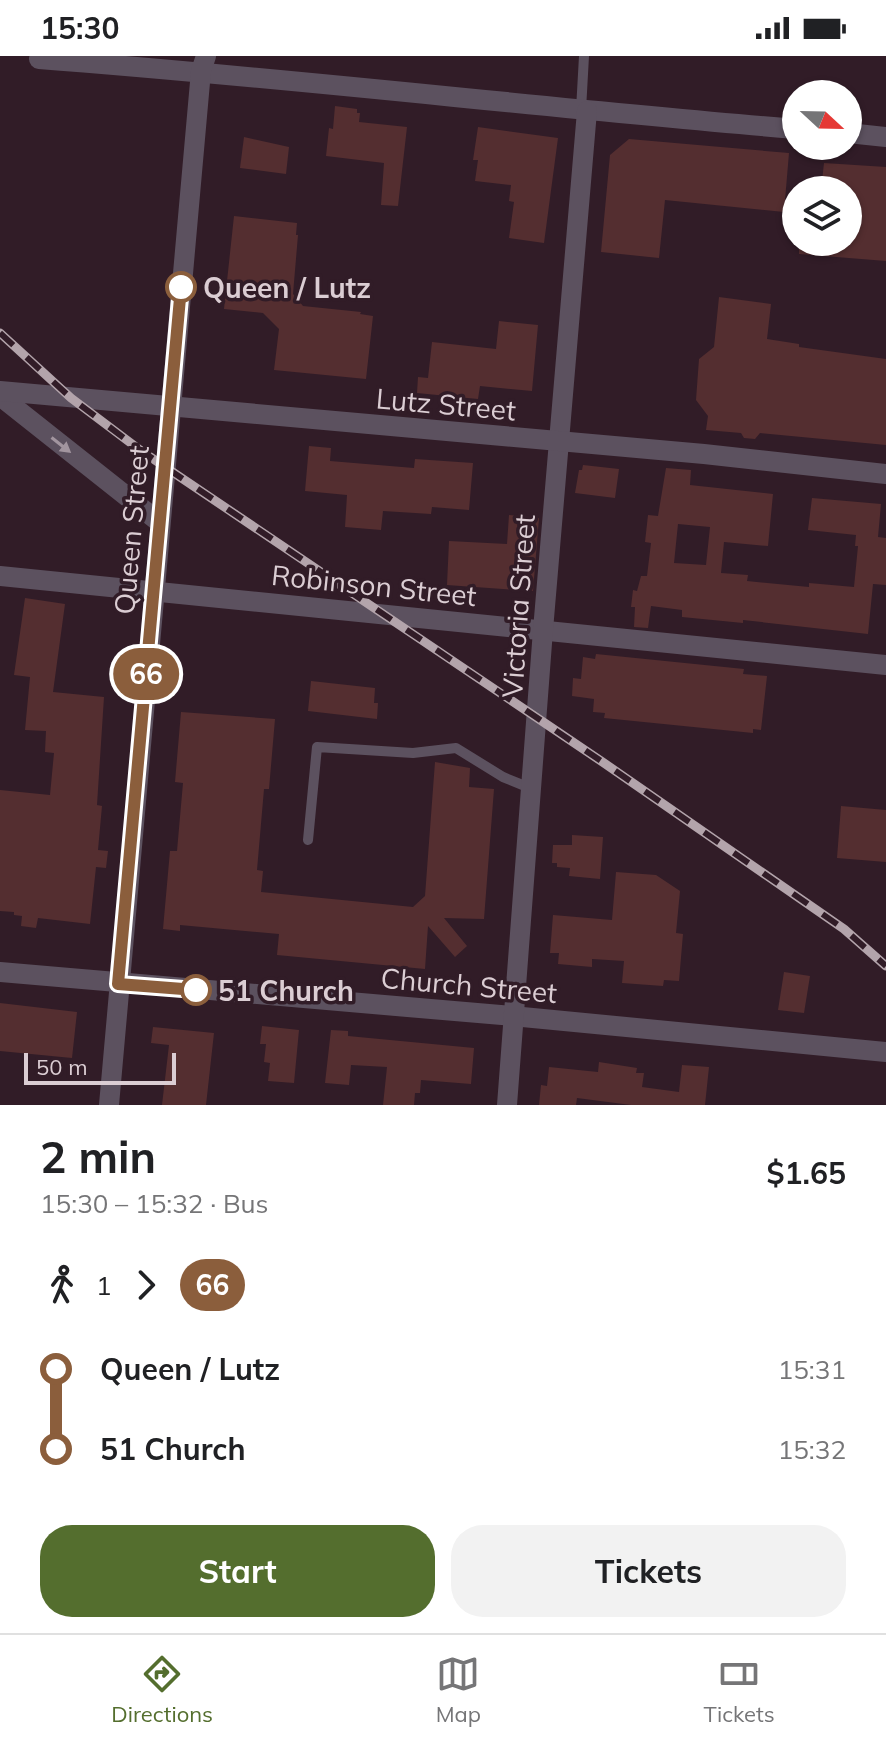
<!DOCTYPE html>
<meta charset="utf-8">
<style>
:root{--surface:#fff;--page:#f2f2f2;--text:#202124;--muted:#757577;--line:#e0e0e0;--accent:#546e2e}
body{margin:0;font-family:Mulish,sans-serif;background:var(--page);color:var(--text);height:100vh;display:flex;flex-direction:column;font-size:30px;white-space:nowrap}
*{box-sizing:border-box;margin:0}
p{font-size:26px;color:var(--muted)}
.icon{flex:none;width:44px;height:44px;fill:none;stroke:currentColor;stroke-width:2;stroke-linecap:round;stroke-linejoin:round}
.map{position:relative;height:1049px;overflow:hidden}
.details{display:flex;flex-direction:column;background:var(--surface);flex:1}
.details>*{flex:none}
.badge{padding:0 16px;border-radius:26px;font-size:28px;line-height:52px}
.needle{width:52px;rotate:112deg}
.tools{position:absolute;left:782px;top:24px;display:grid;gap:16px}
.tools a{display:grid;place-items:center;width:80px;height:80px;border-radius:50%;background:var(--surface);box-shadow:0 2px 6px #0004;font-size:40px}
.scale{position:absolute;left:24px;bottom:20px;width:152px;box-sizing:border-box;padding-left:8px;border:4px solid #dbcdd3;border-top:0;font-size:22px;line-height:28px;white-space:nowrap;color:#dbcdd3;-webkit-text-stroke:6px #311c27;paint-order:stroke}
.map>.badge{position:absolute;translate:-50% -50%;box-shadow:0 0 0 4px #fff}
.legs{display:flex;align-items:center;gap:12px;height:88px;padding:0 40px;font-size:26px}
.legs p{margin-inline-start:auto}
.headline{display:flex;align-items:center;justify-content:space-between;height:136px;padding:0 40px}
h1{font-size:44px;font-weight:700;line-height:60px}
.primary-button{display:flex;gap:16px;margin-top:auto;padding:16px 40px}
.primary-button a{flex:1;height:92px;border-radius:32px;background:var(--accent);color:#fff;font-size:32px;font-weight:700;line-height:92px;text-align:center}
.primary-button a+a{background:var(--page);color:var(--text)}
ul{padding:0 40px;list-style:none}
li{display:flex;align-items:center;gap:28px;height:80px;font-size:30px}
li i{display:grid;place-items:center;width:12px;height:100%;margin:0 10px;background:currentColor}
li i::after{content:'';width:20px;height:20px;margin:-10px;border:6px solid;border-radius:50%;background:var(--surface)}
li p{margin-inline-start:auto}
li:first-child i{background:linear-gradient(#0000 50%,currentColor 0)}
li:last-child i{background:linear-gradient(currentColor 50%,#0000 0)}
.status{display:flex;justify-content:space-between;align-items:center;height:56px;padding:0 40px;background:var(--surface);direction:ltr}
.status svg{height:22px;fill:currentColor}
.tab-bar{display:flex;justify-content:space-around;align-items:center;height:112px;border-top:2px solid var(--line);background:var(--surface);font-size:22px;color:var(--muted)}
.tab-bar a{display:grid;justify-items:center;gap:4px}
.tab-bar .current{color:var(--accent)}
.map>svg:first-child{display:block}
.building{fill:#542e30;fill-rule:evenodd}
.lines{fill:none;stroke-linecap:round;stroke-linejoin:round}
.service{stroke:#5c515f;stroke-width:10}
.minor{stroke:#5c515f;stroke-width:20}
.tertiary{stroke:#5c515f;stroke-width:20}
.rail-casing{stroke:#b3a4ab;stroke-width:9}
.rail{stroke:#311c27;stroke-width:6;stroke-dasharray:18;stroke-linecap:butt}
.oneway{fill:#a2959f}
.line-1-casing{stroke:#fff;stroke-width:18}
.line-1{stroke:#8b5e3c;stroke-width:12}
.stop-1-dot{fill:#fff;stroke:#8b5e3c;stroke-width:4}
.labels{text-anchor:middle;dominant-baseline:central;stroke-width:7;stroke-linejoin:round;paint-order:stroke}
.stop-label{font-size:28px;font-weight:bold;fill:#dbcdd3;stroke:#311c27;text-anchor:start}
.street-label{font-size:28px;fill:#dbcdd3;stroke:#311c27}
</style>
<div class="status"><b>15:30</b><svg viewBox="0 0 49 12"><path d="M0 12V9h3v3zM5 12V6h3v6zM10 12V3h3v9zM15 12V0h3v12zM26 1h20v11H26zM47 4h2v5h-2z"/></svg></div>
<div class="map">
<svg width="886" height="1049" viewBox="0 0 886 1049">
<rect width="100%" height="100%" fill="#311c27"/>
<g class="building">
<polygon points="335,50 357,53 357,57 360,57 359,66 407,71 398,150 381,149 384,107 326,100 329,72 333,73"/>
<polygon points="478,71 558,82 544,187 509,182 514,146 509,145 511,129 475,125 478,104 473,104"/>
<polygon points="244,81 289,91 286,118 240,112"/>
<polygon points="629,83 789,97 784,156 665,144 659,202 601,196 610,99"/>
<polygon points="824,107 886,111 886,205 799,198 799,186 848,186 848,134 821,134"/>
<polygon points="234,160 297,167 296,179 298,179 293,238 303,250 361,256 360,258 373,260 366,323 274,314 279,273 263,257 224,253"/>
<polygon points="719,241 771,248 767,283 799,288 799,291 886,303 886,389 760,377 755,383 744,382 741,377 706,374 708,360 696,344 699,303 714,291"/>
<polygon points="499,265 538,269 532,335 480,330 478,343 417,337 418,321 428,322 432,286 496,293"/>
<polygon points="309,390 331,392 330,405 414,412 415,403 473,407 469,454 432,451 431,458 383,455 381,474 345,471 347,439 305,435"/>
<polygon points="583,409 619,413 615,442 575,437 579,414 582,414"/>
<path d="M666,412L691,414L690,429L773,438L768,490L724,486L721,517L748,519L747,525L809,531V527L854,531L858,490H855L856,479L808,474L812,442L881,448L878,481L886,482V529L873,528L868,578L743,564V567L682,561V554L651,550L648,572L634,571L635,551H631L633,534L637,535L641,520H647L651,487L645,486L648,459L658,460ZM678,468L710,471L706,509L674,507Z"/>
<polygon points="509,459 539,462 533,535 447,529 449,485 507,488"/>
<polygon points="25,542 65,548 53,636 104,641 97,749 102,750 98,794 108,795 106,812 96,811 90,868 38,862 36,872 21,870 22,860 14,859 14,856 0,855 0,734 50,739 54,697 45,696 46,675 25,674 30,621 14,619"/>
<polygon points="596,598 744,613 743,618 767,620 761,674 753,673 753,677 604,662 605,657 593,656 594,643 572,640 573,622 581,623 583,601 595,603"/>
<polygon points="311,625 375,632 374,647 378,647 377,663 308,655"/>
<polygon points="181,656 275,663 269,733 264,733 257,814 263,815 261,836 413,851 425,840 435,706 470,712 469,731 494,733 484,863 444,862 467,890 455,901 428,870 425,913 277,899 279,878 180,869 180,875 163,873 170,795 177,795 183,727 175,726"/>
<polygon points="841,750 886,754 886,806 837,802"/>
<polygon points="572,779 603,781 600,823 569,820 570,812 557,811 557,807 552,807 553,789 572,789"/>
<polygon points="616,816 656,819 680,835 676,877 683,878 679,925 664,924 663,930 622,927 624,905 592,903 592,911 558,908 559,897 550,897 553,859 612,864"/>
<polygon points="784,916 810,920 804,957 778,954"/>
<polygon points="0,947 77,956 72,1002 0,995"/>
<polygon points="262,970 299,974 294,1027 268,1025 270,1007 264,1006 266,988 260,988"/>
<polygon points="153,971 214,977 206,1049 162,1049 169,989 151,987"/>
<polygon points="331,974 348,975 348,980 474,992 471,1028 421,1024 420,1037 415,1037 414,1049 383,1049 387,1011 351,1009 349,1029 325,1027"/>
<polygon points="599,1006 637,1012 636,1017 644,1017 642,1031 679,1036 682,1009 709,1011 705,1049 631,1049 577,1042 576,1049 539,1049 541,1029 547,1030 549,1011 598,1016"/>
</g>
<g class="lines">
<g class="service">
<polyline points="581,54 584,0"/>
<polyline points="308,784 317,691 413,697 456,692 503,721 530,732"/>
</g>
<g class="minor">
<path d="M39,3C292,22 543,52 796,73"/>
<polyline points="848,77 886,81"/>
<polyline points="0,340 159,466"/>
<polyline points="0,520 886,609"/>
<polyline points="0,916 512,960 886,996"/>
<polyline points="109,1049 201,15 206,0"/>
<polyline points="507,1049 543,574 587,55"/>
</g>
<polyline class="tertiary" points="0,335 704,398 886,418"/>
<g class="rail-casing">
<polyline id="rail" points="0,277 71,342 140,394 604,707 844,873 886,910"/>
</g>
<use href="#rail" class="rail"/>
</g>
<defs><path id="oneway-solid" d="M-6-.8H1V-3.2L6.5 0L1 3.2V.8H-6Z" transform="scale(2)"/></defs>
<use class="oneway" href="#oneway-solid" transform="translate(61 389) rotate(38)"/>
<g class="lines">
<g class="line-1-casing">
<polyline id="line-1" points="181,231 118,928 196,934"/>
</g>
<use href="#line-1" class="line-1"/>
</g>
<g class="stop-1-dot">
<circle cx="181" cy="231" r="14"/>
<circle cx="196" cy="934" r="14"/>
</g>
<g class="labels">
<g class="stop-label">
<text x="203" y="231">Queen / Lutz</text>
<text x="218" y="934">51 Church</text>
</g>
<g class="street-label">
<text transform="translate(446 348) rotate(5)">Lutz Street</text>
<text transform="translate(131 474) rotate(-85)">Queen Street</text>
<text transform="translate(374 529) rotate(6)">Robinson Street</text>
<text transform="translate(518 550) rotate(-86)">Victoria Street</text>
<text transform="translate(469 929) rotate(5)">Church Street</text>
</g>
</g>
</svg>
<div class="tools">
<a><svg class="needle" viewBox="-14 -14 28 28"><path d="M0-13l5 13h-10z" fill="#e53935"/><path d="M0 13l5-13h-10z" fill="#757577"/></svg></a>
<a><svg class="icon" aria-label="layers" viewBox="0 0 24 24"><path d="M12 4l9 5-9 5-9-5zM3 14l9 5 9-5"/></svg></a>
</div>
<div class="scale">50 m</div>
<b class="badge" style="left:146px;top:618px;background:#8b5e3c;color:#fff">66</b>
</div>
<section class="details">
<div class="headline"><div><h1>2 min</h1><p>15:30 – 15:32 · Bus</p></div><b>$1.65</b></div>
<div class="legs"><svg class="icon" aria-label="walk" viewBox="0 0 24 24"><circle cx="13" cy="4" r="2"/><path d="M13 8l-2 6 4 7M11 14l-3 7M7 12l3-4h3l4 4"/></svg>1<svg class="icon" aria-label="forward" viewBox="0 0 24 24"><path d="M9 5l7 7-7 7"/></svg><b class="badge" style="background:#8b5e3c;color:#fff">66</b></div>
<ul>
<li><i style="color:#8b5e3c"></i><b>Queen / Lutz</b><p>15:31</p></li>
<li><i style="color:#8b5e3c"></i><b>51 Church</b><p>15:32</p></li>
</ul>
<div class="primary-button"><a>Start</a><a>Tickets</a></div>
</section>
<nav class="tab-bar">
<a class="current"><svg class="icon" aria-label="directions" viewBox="0 0 24 24"><path d="M12 3l9 9-9 9-9-9zM9 14v-3h6M13 9l2 2-2 2"/></svg>Directions</a>
<a><svg class="icon" aria-label="map" viewBox="0 0 24 24"><path d="M3 6l6-2 6 2 6-2v14l-6 2-6-2-6 2zM9 4v14M15 6v14"/></svg>Map</a>
<a><svg class="icon" aria-label="tickets" viewBox="0 0 24 24"><path d="M3 7h18v10H3zM15 7v10"/></svg>Tickets</a>
</nav>
